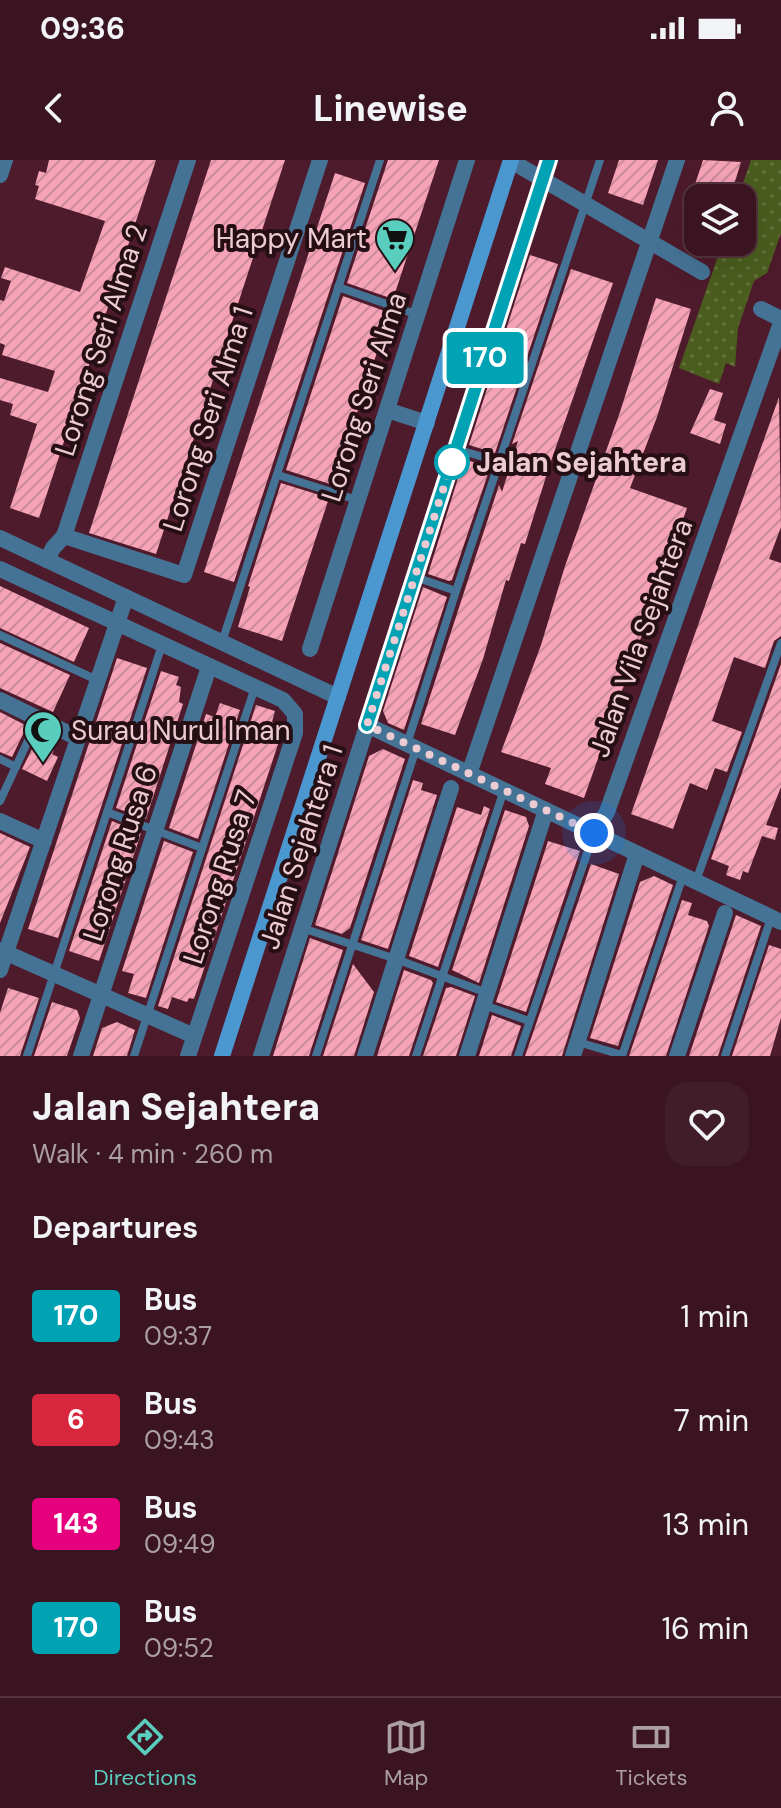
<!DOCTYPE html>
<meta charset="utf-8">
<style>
:root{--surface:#3a1420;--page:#411d29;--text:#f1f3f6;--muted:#ab9ea5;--line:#54333e;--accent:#59cebe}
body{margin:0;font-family:"DM Sans",sans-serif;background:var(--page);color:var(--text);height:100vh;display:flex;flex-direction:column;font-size:30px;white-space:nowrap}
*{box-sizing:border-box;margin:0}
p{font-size:26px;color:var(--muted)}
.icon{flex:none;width:44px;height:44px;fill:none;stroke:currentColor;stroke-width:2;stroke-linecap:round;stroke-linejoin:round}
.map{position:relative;height:896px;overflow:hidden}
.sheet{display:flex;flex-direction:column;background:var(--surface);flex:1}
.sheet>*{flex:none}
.badge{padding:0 16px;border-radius:6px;font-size:28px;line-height:52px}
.buttons{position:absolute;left:684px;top:24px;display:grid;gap:16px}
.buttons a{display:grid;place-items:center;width:72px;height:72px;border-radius:16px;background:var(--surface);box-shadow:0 8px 32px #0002,0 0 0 2px var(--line);font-size:40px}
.you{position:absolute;width:40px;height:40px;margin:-20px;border:6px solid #fff;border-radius:50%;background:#1a73e8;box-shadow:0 0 0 12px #1a73e833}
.map>.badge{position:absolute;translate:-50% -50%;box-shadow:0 0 0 4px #fff}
h2{padding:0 32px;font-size:30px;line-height:72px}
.round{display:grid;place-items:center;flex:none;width:84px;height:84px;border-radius:24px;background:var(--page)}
.head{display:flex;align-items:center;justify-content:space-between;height:136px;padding:0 32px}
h1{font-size:38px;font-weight:800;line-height:60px}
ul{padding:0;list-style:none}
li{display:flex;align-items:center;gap:24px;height:104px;padding:0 32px}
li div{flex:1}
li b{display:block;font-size:30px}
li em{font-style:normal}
li .badge{min-width:88px;font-weight:700;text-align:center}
.status{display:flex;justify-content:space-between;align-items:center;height:56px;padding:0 40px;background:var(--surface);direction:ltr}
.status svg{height:22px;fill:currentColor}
header{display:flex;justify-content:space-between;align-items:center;height:104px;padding:0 32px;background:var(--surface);font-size:36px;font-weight:800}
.tabs{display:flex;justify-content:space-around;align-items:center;height:112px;border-top:2px solid var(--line);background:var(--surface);font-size:22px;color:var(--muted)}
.tabs a{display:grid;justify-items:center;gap:4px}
.tabs .selected{color:var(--accent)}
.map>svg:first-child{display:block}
.grass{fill:url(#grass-dots)}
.building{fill:url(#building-hatch)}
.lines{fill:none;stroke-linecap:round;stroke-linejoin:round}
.lane{stroke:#457396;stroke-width:8}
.street{stroke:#457396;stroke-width:16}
.secondary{stroke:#4b98d1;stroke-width:16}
.line-casing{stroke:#fff;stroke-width:18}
.line{stroke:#00a3b4;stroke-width:12}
.walk{stroke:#eccbd2;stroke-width:8;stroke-dasharray:0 14.4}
.stop-dot{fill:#fff;stroke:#00a3b4;stroke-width:4}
.labels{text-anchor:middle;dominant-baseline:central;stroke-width:8;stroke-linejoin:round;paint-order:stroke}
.poi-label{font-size:28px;fill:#eccbd2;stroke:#250f15;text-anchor:end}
.street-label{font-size:28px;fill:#eccbd2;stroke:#250f15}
.stop-label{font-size:28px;font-weight:bold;fill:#eccbd2;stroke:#250f15;text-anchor:start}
</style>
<div class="status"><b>09:36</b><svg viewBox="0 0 49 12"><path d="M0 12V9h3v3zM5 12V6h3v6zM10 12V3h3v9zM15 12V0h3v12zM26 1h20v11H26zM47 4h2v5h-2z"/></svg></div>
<header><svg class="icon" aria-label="back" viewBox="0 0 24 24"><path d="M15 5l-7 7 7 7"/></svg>Linewise<svg class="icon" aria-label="person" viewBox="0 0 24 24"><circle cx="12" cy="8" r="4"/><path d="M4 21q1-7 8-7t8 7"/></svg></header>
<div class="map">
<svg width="781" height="896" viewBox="0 0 781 896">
<defs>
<pattern id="grass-dots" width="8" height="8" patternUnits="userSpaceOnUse" patternTransform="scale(2)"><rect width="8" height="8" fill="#4b5d1e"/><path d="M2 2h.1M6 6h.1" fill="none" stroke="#65733e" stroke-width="1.8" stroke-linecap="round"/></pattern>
<pattern id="building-hatch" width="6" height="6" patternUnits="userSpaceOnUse" patternTransform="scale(2)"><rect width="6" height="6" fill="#f6a3b8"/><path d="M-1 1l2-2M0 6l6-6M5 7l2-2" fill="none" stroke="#ca8a9a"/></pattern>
</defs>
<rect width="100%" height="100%" fill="#4d1b2b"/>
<polygon class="grass" points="751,0 781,0 781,73 767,113 754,121 738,168 735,207 726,203 719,224 679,208 723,82 742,82 742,38 738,38"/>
<g class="building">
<polygon points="49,0 156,0 39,358 10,348 37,264 10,255 13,244 0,240 0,218 48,232 55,211 2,195 5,185 0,183 0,140 4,141 11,121 1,118 5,107 80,132 105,61 35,39 39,26 35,25 39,11 46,13"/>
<polygon points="211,0 285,0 156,394 89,373"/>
<polygon points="388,0 439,0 393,139 347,123"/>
<polygon points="619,0 658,0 643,45 608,33"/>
<polygon points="703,0 741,2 730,38 698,38 698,66 683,61"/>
<polygon points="335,13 365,23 234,422 204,412"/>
<polygon points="530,95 558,104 495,293 469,285"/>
<polygon points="571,109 613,123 549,307 525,384 521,383 509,421 506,420 483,499 455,575 421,564 499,325 502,332 518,281 512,284"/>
<polygon points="343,136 390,153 333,325 286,310"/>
<polygon points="656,138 691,149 657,257 630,328 687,348 584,638 545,624 551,608 501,592 541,485 565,406 620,252"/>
<polygon points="710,229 723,233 714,260 726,264 720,284 690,273"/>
<polygon points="779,237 781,367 769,399 781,403 781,476 774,481 765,508 734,497 712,561 742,572 727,612 715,608 707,630 690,623 673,669 631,654"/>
<polygon points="464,299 490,308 452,420 449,421 428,414"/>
<polygon points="281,323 329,338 282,481 238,467 250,427 248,426"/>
<polygon points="0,426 89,468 74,502 0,468"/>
<polygon points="423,427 447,437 404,570 388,563 383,551"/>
<polygon points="0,483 70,515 53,552 0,528"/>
<polygon points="117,498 147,508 58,778 28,769"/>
<polygon points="781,504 781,627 766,665 778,668 775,680 762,676 748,713 743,711 740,720 726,715 729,706 711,699"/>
<polygon points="161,511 179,517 176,525 181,527 179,542 183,544 146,659 116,648"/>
<polygon points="220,543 240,550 198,679 169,668 206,554 215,557"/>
<polygon points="256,545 275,551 272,562 284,566 194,839 189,838 187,842 172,837 168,849 158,846 159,843"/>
<polygon points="0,552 27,566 12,597 0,592"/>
<polygon points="36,581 54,590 52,594 58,597 47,621 22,609"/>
<polygon points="383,589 405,599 350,768 342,774 315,765 369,596"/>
<polygon points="413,620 423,623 421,630 437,635 388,789 361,780"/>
<polygon points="484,646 490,649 438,807 409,796 457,647 481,655"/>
<polygon points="505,650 526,657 529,666 479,823 452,810"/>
<polygon points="112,661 141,673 99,801 69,791"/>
<polygon points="0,673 30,687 0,763"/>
<polygon points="164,681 193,692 146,838 128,833 134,814 122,811"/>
<polygon points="548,681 580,691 526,852 496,842"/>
<polygon points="591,704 619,714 562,896 525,896"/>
<polygon points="654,716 673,725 618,886 590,878 640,722"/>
<polygon points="682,740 692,743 688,755 707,761 709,766 666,896 629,896"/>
<polygon points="736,755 761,766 718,896 689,896"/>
<polygon points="310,778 343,790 309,896 273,896"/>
<polygon points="769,785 781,789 781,858 770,896 732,896"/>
<polygon points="353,804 374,832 354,896 323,896"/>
<polygon points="404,810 431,820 433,823 409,896 377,896"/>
<polygon points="451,827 475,836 456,896 423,896 446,828"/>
<polygon points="8,828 39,838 20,896 0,896 0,853"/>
<polygon points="52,842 77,850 80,858 69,890 67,896 34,896"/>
<polygon points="492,855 521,866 511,896 479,896"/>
<polygon points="117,862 135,870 127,896 93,896 102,868"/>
</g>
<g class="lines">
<g class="lane">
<polyline points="338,127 418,155"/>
<polyline points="456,289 500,302"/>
<polyline points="278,315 357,340"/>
<polyline points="415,417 456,431"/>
<polyline points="0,475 97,520"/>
<polyline points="222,482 380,0"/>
<polyline points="407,584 456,431 600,0"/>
<polyline points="0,599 16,607"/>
<polyline points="0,641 38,559"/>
<polyline points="107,652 202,688"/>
<polyline points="696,721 781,483"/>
<polyline points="302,768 396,799 487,833"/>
<polyline points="484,845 529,861"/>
<polyline points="578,882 622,895"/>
<polyline points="27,896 162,485"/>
<polyline points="134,896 255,527"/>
<polyline points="316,896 416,589"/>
<polyline points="416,896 504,630"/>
<polyline points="518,896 594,673"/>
<polyline points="622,896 683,716"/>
<polyline points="725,896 771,758"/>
</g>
<g class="street">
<polyline points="511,1 702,112"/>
<polyline points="0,15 5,0"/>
<polyline points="761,149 781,159"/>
<polyline points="387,250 427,263"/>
<polyline points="64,376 184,415 320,0"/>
<polyline points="0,378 338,537"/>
<polyline points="47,400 53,388 64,376 188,0"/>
<polyline points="0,409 283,540 295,554 295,573 188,896"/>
<polyline points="310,489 467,0"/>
<polyline points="0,540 78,578"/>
<polyline points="367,565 781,762"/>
<polyline points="469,614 677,0"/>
<polyline points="0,661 44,681"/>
<polyline points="594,673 607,652 781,163"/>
<polyline points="0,790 194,876"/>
<polyline points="0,810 126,437"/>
<polyline points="81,896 209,507"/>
<polyline points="261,896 549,0"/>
<polyline points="365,896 451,628"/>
<polyline points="467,896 546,650"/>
<polyline points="573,896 637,694"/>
<polyline points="677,896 725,753"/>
</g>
<polyline class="secondary" points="222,896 511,0"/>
</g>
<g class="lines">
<g class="line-casing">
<polyline id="line" points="367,565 549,0"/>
</g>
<use href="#line" class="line"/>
<polyline class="walk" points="452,302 367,565 594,673"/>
</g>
<defs>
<g id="supermarket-pin" transform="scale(2)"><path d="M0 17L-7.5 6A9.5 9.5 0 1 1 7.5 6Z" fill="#59cebe" stroke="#250f15"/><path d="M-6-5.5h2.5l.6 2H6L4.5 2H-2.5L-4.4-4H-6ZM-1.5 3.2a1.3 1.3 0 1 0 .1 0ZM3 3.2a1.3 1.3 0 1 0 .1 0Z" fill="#111"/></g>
<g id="mosque-pin" transform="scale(2)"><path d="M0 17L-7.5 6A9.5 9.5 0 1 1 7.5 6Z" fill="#59cebe" stroke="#250f15"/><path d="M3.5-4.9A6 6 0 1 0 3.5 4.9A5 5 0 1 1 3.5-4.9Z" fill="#111"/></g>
</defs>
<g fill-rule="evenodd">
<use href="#supermarket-pin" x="395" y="78"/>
<use href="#mosque-pin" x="43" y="570"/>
</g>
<circle class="stop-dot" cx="452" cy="302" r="16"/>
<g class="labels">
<g class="poi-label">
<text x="367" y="78">Happy Mart</text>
<text x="71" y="570" text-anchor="start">Surau Nurul Iman</text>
</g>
<g class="street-label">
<text transform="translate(101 180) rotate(-72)">Lorong Seri Alma 2</text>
<text transform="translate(364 237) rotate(-72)">Lorong Seri Alma</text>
<text transform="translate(208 259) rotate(-72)">Lorong Seri Alma 1</text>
<text transform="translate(641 478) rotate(-70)">Jalan Vila Sejahtera</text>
<text transform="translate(301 687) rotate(-72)">Jalan Sejahtera 1</text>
<text transform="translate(120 693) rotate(-72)">Lorong Rusa 6</text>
<text transform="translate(220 717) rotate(-72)">Lorong Rusa 7</text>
</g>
<g class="stop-label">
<text x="476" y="302">Jalan Sejahtera</text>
</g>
</g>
</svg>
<div class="buttons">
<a><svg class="icon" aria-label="layers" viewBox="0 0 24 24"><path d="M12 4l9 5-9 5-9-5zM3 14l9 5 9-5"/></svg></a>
</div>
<div class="you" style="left:594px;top:673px"></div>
<b class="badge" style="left:485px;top:198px;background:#00a3b4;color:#fff">170</b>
</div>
<section class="sheet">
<div class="head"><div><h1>Jalan Sejahtera</h1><p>Walk · 4 min · 260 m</p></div><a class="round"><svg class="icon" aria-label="heart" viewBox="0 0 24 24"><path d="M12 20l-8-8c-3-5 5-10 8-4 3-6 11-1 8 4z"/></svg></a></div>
<h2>Departures</h2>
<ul>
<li><span class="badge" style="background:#00a3b4;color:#fff">170</span><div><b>Bus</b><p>09:37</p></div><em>1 min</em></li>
<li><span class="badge" style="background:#d7263d;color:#fff">6</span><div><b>Bus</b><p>09:43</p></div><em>7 min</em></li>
<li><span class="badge" style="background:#e6007e;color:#fff">143</span><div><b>Bus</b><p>09:49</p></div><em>13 min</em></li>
<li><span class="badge" style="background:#00a3b4;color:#fff">170</span><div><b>Bus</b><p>09:52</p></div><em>16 min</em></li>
</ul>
</section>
<nav class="tabs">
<a class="selected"><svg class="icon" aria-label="directions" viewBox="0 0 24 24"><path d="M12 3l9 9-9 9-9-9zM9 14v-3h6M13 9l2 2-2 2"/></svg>Directions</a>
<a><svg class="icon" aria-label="map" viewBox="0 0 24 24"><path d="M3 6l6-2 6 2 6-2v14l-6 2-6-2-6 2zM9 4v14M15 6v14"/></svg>Map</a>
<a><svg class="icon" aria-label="tickets" viewBox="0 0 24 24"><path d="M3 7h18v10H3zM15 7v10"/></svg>Tickets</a>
</nav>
